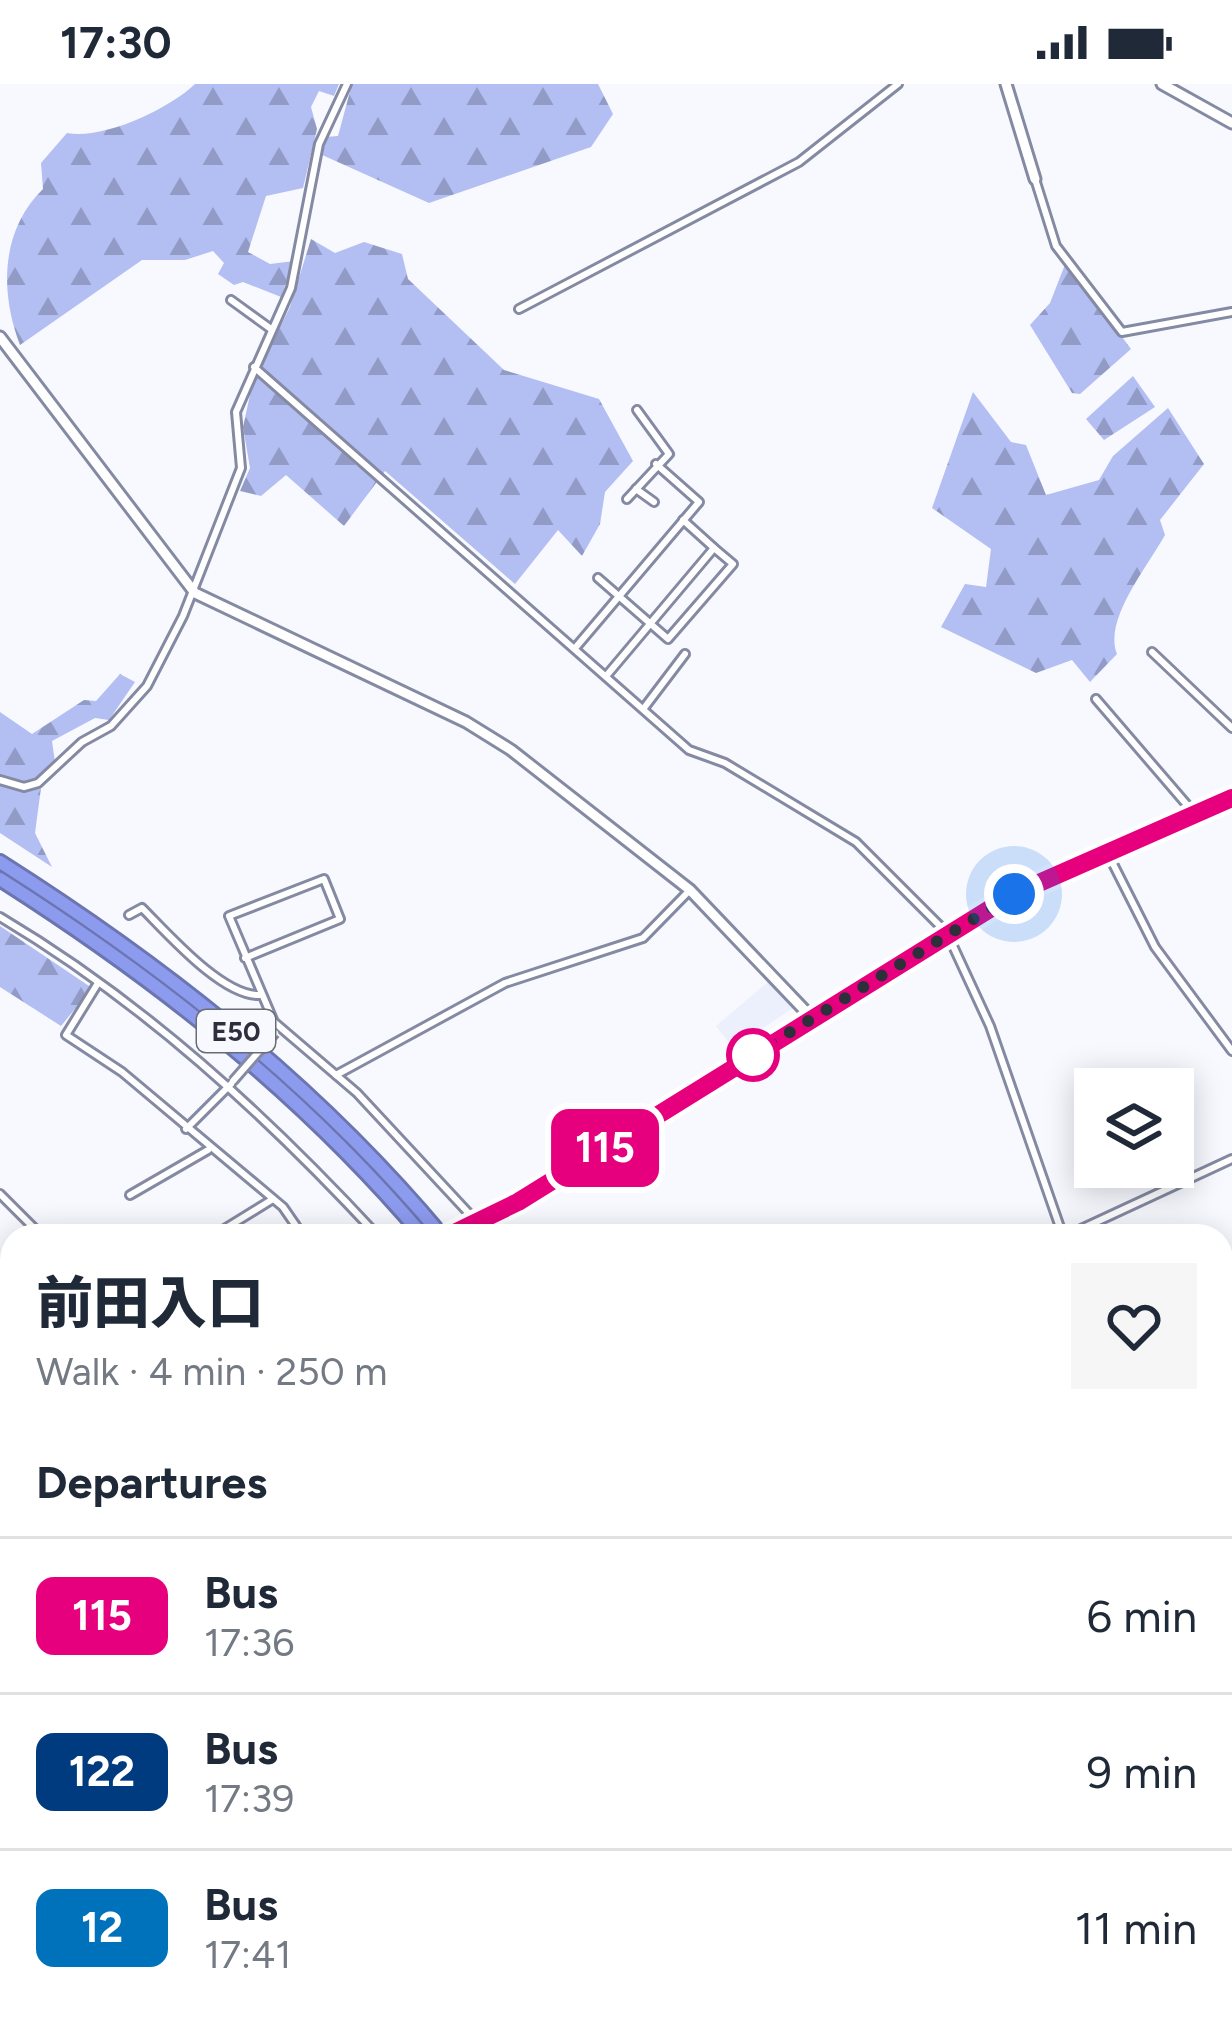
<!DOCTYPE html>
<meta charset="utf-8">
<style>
:root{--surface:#fff;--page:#f6f6f7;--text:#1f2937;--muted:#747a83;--line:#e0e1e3}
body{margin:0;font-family:Figtree,"Noto Sans JP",sans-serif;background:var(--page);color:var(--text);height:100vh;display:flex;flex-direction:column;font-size:45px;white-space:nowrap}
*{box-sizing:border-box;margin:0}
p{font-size:39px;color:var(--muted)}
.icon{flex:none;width:66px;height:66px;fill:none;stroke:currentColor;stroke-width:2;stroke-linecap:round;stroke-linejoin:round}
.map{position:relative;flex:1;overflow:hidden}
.side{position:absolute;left:0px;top:1140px;width:1233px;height:807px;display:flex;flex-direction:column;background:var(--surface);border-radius:36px 36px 0 0;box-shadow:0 6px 30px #0003}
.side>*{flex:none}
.badge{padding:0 24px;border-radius:18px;font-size:42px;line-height:78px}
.controls{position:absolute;left:1074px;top:984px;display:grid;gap:24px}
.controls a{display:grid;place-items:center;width:120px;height:120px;border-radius:0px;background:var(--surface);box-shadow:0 6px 30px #0003;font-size:60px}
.you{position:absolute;width:60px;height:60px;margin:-30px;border:9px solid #fff;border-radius:50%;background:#1a73e8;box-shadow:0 0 0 18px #1a73e833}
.map>.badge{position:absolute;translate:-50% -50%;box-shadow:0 0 0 6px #fff}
h2{padding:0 36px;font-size:45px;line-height:108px}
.round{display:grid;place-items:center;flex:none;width:126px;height:126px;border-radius:0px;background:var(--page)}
.head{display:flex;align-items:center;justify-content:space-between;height:204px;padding:0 36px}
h1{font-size:57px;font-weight:800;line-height:90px}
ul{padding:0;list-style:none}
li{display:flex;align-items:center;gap:36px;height:156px;padding:0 36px;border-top:3px solid var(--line)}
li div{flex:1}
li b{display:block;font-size:45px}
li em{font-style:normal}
li .badge{min-width:132px;font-weight:700;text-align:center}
.status{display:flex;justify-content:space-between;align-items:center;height:84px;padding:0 60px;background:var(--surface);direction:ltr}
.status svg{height:33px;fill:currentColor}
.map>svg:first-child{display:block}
.built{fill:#ecf0fd}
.forest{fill:url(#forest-firs)}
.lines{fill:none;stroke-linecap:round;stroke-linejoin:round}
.minor-casing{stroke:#858aa3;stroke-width:12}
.tertiary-casing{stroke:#858aa3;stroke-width:15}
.primary-casing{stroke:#6b76b0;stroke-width:16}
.motorway-casing{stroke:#6b76b0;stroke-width:18}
.minor{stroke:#fff;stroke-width:6}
.tertiary{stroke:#fff;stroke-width:9}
.primary{stroke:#bbc3f5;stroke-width:10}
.motorway{stroke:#8d9bef;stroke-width:12}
.minor-bridge-casing{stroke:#858aa3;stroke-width:12;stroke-linecap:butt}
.minor-bridge{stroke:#fff;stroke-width:6}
.line-casing{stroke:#fff;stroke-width:27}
.line{stroke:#e6007e;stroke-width:18}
.walk{stroke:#2d303a;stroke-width:12;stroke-dasharray:0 21.6}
.stop-dot{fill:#fff;stroke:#e6007e;stroke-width:6}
.labels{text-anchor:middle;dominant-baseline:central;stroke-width:9;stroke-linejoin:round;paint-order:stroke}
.shield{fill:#f7f9fe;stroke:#6a6c75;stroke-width:3}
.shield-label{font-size:27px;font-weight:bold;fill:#2d303a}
</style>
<div class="status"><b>17:30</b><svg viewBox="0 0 49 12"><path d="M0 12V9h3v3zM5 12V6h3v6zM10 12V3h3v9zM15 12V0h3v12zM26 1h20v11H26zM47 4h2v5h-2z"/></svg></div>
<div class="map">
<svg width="1232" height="1946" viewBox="0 0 1232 1946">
<defs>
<pattern id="forest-firs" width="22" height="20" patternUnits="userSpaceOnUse" patternTransform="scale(3)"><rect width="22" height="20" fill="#b3bef2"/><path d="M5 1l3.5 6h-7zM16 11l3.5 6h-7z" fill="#929bc5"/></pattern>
</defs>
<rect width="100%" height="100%" fill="#f7f9fe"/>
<g class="built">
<polygon points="769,897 793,924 733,964 716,942"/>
<polygon points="12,1776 12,1935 208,1935 227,1946 0,1946 0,1793"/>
<polygon points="284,1935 484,1935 469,1946 283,1946"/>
</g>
<g class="forest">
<path d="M195,0H339L334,12L319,7L311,23L317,45L303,104L266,112L248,168L270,180L294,177L281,213L243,198L234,201L218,190L224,179L213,167L185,176H142L20,261C0,209 0,147 43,105L41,79L67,49C103,56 169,25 195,0Z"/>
<polygon points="352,0 598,0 613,30 591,63 429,119 320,70 325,53 338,52"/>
<polygon points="311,155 335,169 364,158 402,170 408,195 504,286 599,315 633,377 605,408 600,440 582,472 558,446 515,500 385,387 344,442 286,391 261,412 240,407 250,384 243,343 253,297 290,223"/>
<polygon points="1066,178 1131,265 1080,310 1072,309 1030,241 1050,219"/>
<polygon points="1133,292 1155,323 1104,356 1086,335"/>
<path d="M973,308L1011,358L1026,361L1046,411L1099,396L1113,372L1168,324L1204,380L1160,436L1165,451C1148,482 1103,536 1117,570L1090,598L1072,576L1036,589L941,543L965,500L986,503L991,465L932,424Z"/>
<polygon points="120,590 135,598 109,636 95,634 52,657 55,678 43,689 35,749 52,783 0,749 0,628 32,650 84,616 96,617"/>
<polygon points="0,842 92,904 61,942 0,903"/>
</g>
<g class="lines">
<g class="minor-casing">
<g id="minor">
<polyline points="1035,95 1056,162 1122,248 1232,228"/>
<polyline points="231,216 271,245"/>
<polyline points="519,225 799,78 898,0"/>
<polyline points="254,283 689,666 725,679 856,758 947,849 990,942 1063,1152"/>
<polyline points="636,405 654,418"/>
<polyline points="627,415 669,370 637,326"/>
<polyline points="598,494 668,555 733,480 714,464"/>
<polyline points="576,563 699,418 656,380"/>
<polyline points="1152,568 1232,644"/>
<polyline points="607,591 714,464 683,436"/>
<polyline points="1096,615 1194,729"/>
<polyline points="644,624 685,570"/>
<polyline points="0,696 24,703 38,699 82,658 111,642 147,602 183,532 241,384 236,328 291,204 319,60 347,0"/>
<polyline points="1106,766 1155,863 1232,967"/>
<path d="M129,831L142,824C168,850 223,913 260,911"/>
<path d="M0,833C143,918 265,1030 378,1152"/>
<polyline points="245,874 340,835 324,795 229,832 274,938 357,1009 475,1136"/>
<polyline points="98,899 66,951 122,988 283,1123 303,1152"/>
<polyline points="336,991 505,899 643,854 689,807"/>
<polyline points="186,1045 231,1000"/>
<polyline points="0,1110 42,1152"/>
<polyline points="130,1111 208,1066"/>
<polyline points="213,1152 273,1115"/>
<polyline points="1066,1152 1232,1075"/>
<polyline points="0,1280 12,1270"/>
<polyline points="1221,1546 1232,1573"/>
<polyline points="0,1645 12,1649"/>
<polyline points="1221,1649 1232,1676"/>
<polyline points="1221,1695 1232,1690"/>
<polyline points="0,1751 0,1756"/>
<polyline points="822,1935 827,1946"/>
<polyline points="900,1935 905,1946"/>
<polyline points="1161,1946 1184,1936 1187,1946"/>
</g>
</g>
<g class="tertiary-casing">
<g id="tertiary">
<polyline points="1006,0 1035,95"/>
<polyline points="1162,0 1232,39"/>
<polyline points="0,253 195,509 466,638 511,666 690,806 811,933"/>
<polyline points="275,1946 276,1935"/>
</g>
</g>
<g class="primary-casing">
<g id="primary">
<polyline points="448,1152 493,1128"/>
<polyline points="468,1152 992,822 1106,766 1232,714"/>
<polyline points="0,1490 12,1480"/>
</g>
</g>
<g class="motorway-casing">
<g id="motorway">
<path d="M0,778C164,882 317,1002 442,1152"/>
<path d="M0,795C157,895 302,1009 423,1152"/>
<polyline points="853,1935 857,1946"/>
<polyline points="869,1935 873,1946"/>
</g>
</g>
<use href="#minor" class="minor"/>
<use href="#tertiary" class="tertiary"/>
<use href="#primary" class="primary"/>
<use href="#motorway" class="motorway"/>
<g class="minor-bridge-casing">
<polyline id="minor-bridge" points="233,997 275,949"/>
</g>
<use href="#minor-bridge" class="minor-bridge"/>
</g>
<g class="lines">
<g class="line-casing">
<polyline id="line" points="448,1152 518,1118 1014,810 1232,714"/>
</g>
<use href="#line" class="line"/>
<polyline class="walk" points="753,971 1014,810"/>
</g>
<circle class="stop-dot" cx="753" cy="971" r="24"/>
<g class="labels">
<rect class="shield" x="197" y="926" width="78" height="42" rx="9"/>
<g class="shield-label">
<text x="236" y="947">E50</text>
</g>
</g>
</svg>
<div class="controls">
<a><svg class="icon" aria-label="layers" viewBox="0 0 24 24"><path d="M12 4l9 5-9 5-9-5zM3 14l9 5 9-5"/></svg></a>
</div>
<div class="you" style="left:1014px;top:810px"></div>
<b class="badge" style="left:605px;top:1064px;background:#e6007e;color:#fff">115</b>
<section class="side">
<div class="head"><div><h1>前田入口</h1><p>Walk · 4 min · 250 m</p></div><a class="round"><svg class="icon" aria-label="heart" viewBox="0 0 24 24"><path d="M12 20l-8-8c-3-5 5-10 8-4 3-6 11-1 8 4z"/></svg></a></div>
<h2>Departures</h2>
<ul>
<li><span class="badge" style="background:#e6007e;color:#fff">115</span><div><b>Bus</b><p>17:36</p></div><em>6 min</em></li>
<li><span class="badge" style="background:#003b80;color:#fff">122</span><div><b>Bus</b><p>17:39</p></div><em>9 min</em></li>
<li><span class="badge" style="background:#0072bc;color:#fff">12</span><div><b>Bus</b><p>17:41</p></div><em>11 min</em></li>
</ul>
</section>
</div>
